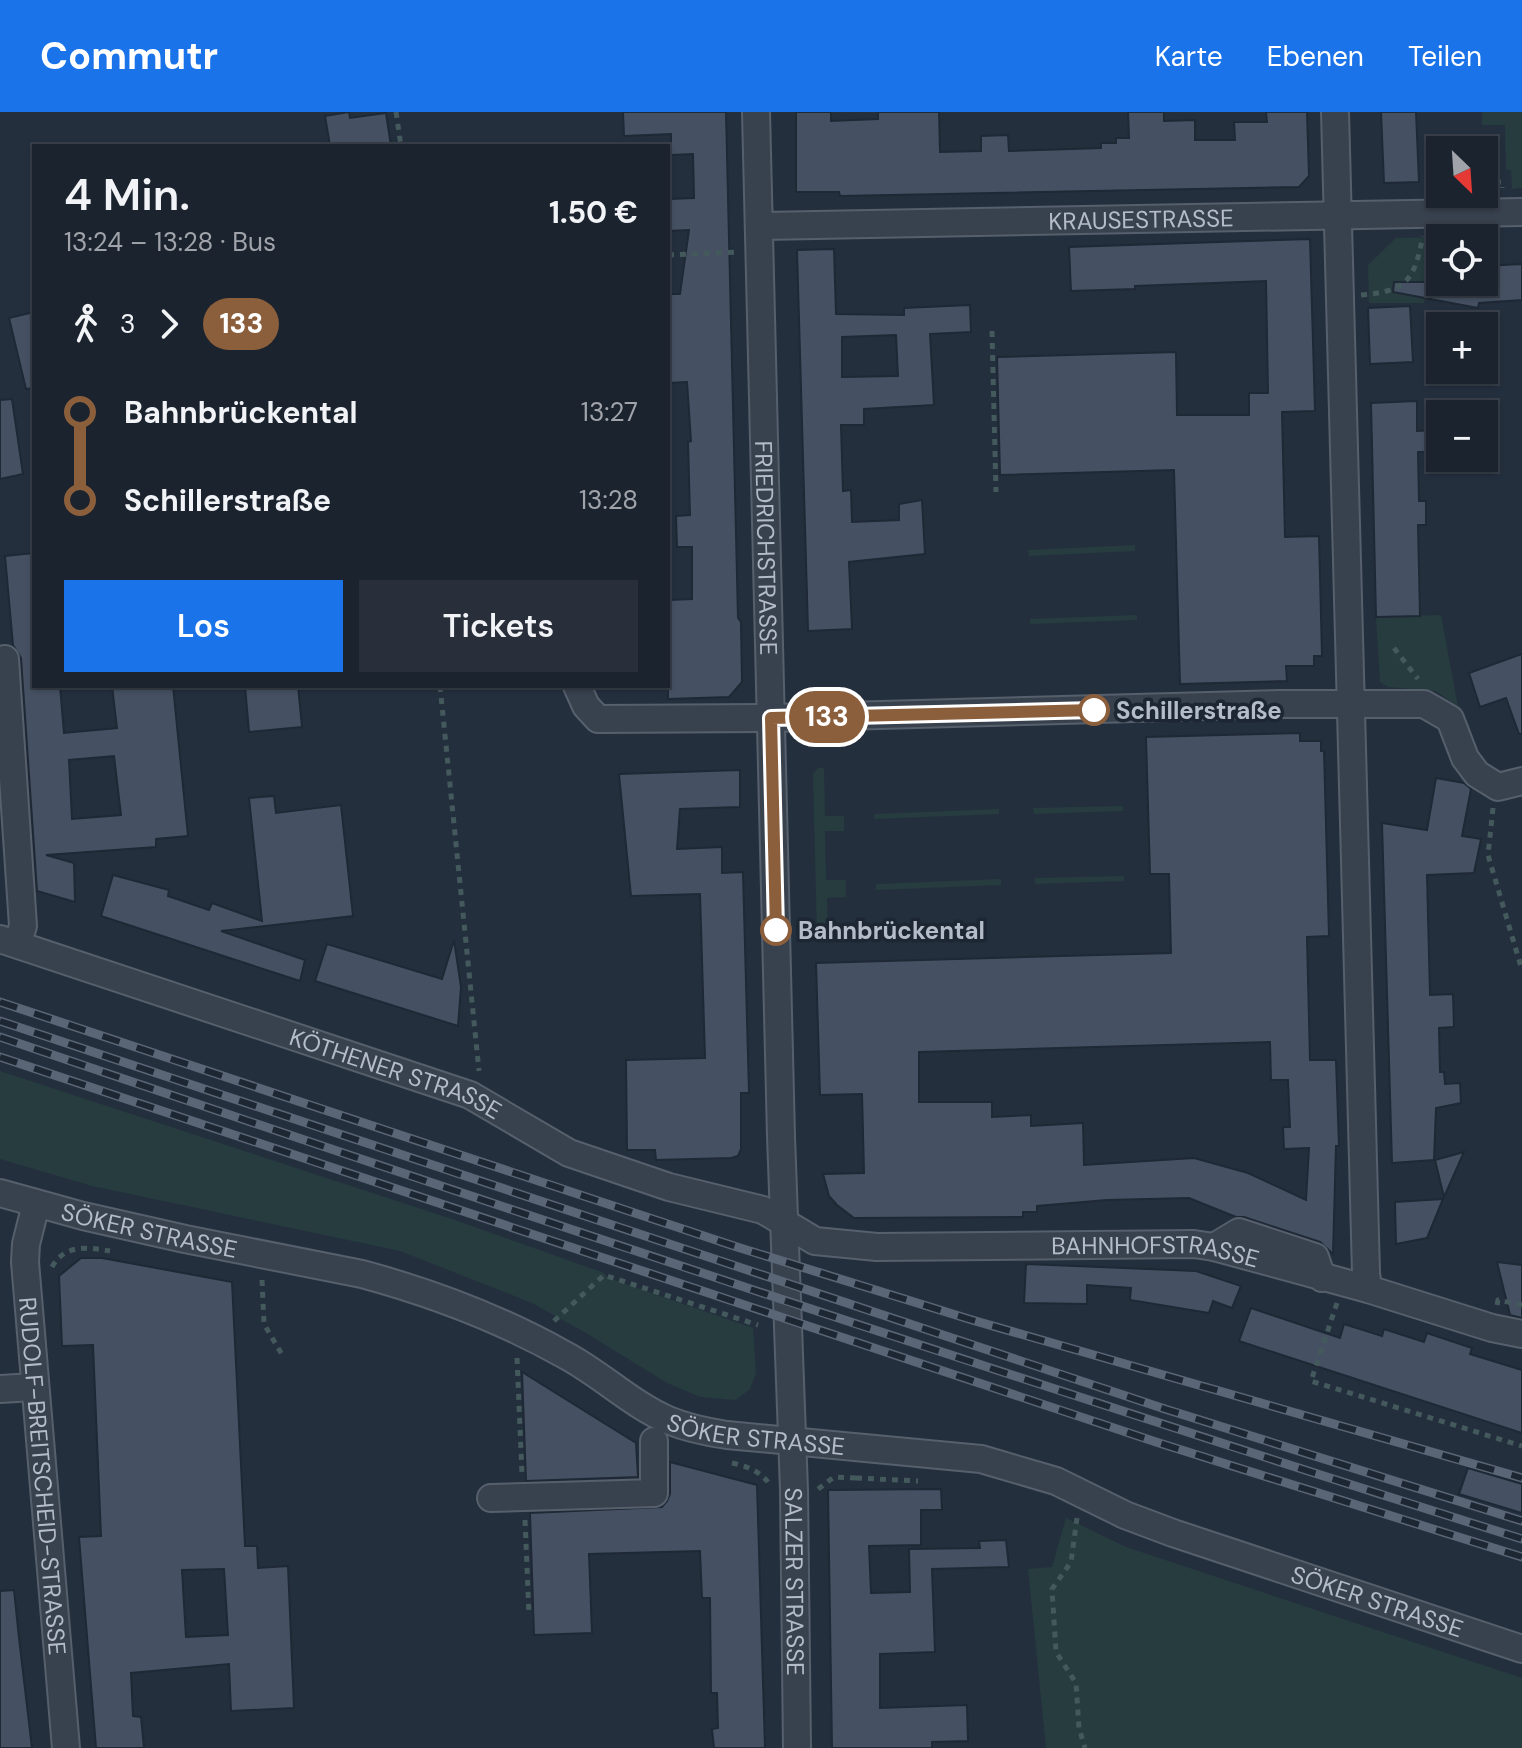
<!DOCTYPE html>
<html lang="de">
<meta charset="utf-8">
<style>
:root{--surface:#1b232e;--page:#282f3a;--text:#f1f3f6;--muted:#a0a4aa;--line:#39404a;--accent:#1a73e8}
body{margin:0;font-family:"DM Sans",sans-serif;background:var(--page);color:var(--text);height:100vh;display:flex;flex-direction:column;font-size:30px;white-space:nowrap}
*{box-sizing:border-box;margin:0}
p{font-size:26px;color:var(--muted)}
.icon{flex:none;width:44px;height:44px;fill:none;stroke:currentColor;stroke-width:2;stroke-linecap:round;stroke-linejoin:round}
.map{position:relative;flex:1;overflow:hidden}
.side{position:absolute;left:32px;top:32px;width:638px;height:544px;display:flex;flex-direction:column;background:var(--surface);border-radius:0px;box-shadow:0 2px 6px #0004,0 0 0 2px var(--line)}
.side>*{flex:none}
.badge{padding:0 16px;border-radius:26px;font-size:28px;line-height:52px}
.needle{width:52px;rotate:155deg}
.controls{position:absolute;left:1426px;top:24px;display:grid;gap:16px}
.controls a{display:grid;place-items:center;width:72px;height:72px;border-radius:0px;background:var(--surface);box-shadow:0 2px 6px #0004,0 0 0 2px var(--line);font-size:40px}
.map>.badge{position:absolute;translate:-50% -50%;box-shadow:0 0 0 4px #fff}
.legs{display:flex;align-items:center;gap:12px;height:88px;padding:0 32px;font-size:26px}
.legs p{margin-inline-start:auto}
.headline{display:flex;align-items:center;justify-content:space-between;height:136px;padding:0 32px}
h1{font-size:44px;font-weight:600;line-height:60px}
.cta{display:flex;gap:16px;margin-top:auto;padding:16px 32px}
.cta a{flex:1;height:92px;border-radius:0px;background:var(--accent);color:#fff;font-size:32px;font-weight:600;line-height:92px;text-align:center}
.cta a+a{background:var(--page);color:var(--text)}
ul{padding:0 32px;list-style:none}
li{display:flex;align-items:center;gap:28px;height:88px;font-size:30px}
li i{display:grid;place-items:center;width:12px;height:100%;margin:0 10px;background:currentColor}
li i::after{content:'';width:20px;height:20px;margin:-10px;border:6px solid;border-radius:50%;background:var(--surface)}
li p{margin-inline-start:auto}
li:first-child i{background:linear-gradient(#0000 50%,currentColor 0)}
li:last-child i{background:linear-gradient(currentColor 50%,#0000 0)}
header{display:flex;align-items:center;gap:48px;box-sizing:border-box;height:112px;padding:0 40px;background:var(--accent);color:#fff}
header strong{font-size:38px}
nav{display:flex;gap:44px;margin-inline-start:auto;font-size:28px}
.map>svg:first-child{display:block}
.green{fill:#263c3f}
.building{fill:#455162;stroke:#1f2835;stroke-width:2;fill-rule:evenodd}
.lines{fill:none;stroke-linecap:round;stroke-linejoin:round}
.minor-casing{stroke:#565f6c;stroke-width:30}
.path{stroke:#44595c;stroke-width:5;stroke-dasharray:6 6;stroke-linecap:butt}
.minor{stroke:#38414e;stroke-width:26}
.rail-casing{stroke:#5a6575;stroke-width:9}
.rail{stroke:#1d2633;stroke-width:6;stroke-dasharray:18;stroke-linecap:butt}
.line-1-casing{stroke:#fff;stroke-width:18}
.line-1{stroke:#8b5e3c;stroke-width:12}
.stop-1-dot{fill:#fff;stroke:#8b5e3c;stroke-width:4}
.labels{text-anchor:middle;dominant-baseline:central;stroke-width:7;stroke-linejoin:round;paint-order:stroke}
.street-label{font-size:24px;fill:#b4bcc9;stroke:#1d2633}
.stop-label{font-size:24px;font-weight:bold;fill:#b4bcc9;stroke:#1d2633;text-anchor:start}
</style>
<header>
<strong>Commutr</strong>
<nav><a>Karte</a><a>Ebenen</a><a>Teilen</a></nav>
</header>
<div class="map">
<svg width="1522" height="1636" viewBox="0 0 1522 1636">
<rect width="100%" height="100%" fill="#242f3e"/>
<g class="green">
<polygon points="1482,0 1522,0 1522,76 1512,77 1511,58 1506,57 1505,13 1482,13"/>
<polygon points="1437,125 1424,191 1369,191 1368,153 1396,126"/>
<polygon points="1135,433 1135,439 1029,444 1028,438"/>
<polygon points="1137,503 1137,508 1030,512 1030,507"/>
<polygon points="1441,503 1458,595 1436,579 1388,575 1380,570 1376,505"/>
<polygon points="818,656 824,656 825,704 844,704 844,719 825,719 826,768 846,768 846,785 827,786 828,825 817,825 813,662"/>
<polygon points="1123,694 1123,699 1034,702 1033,696"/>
<polygon points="999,697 999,702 874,707 874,702"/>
<polygon points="1124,764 1124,769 1035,772 1035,766"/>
<polygon points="1001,767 1001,773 876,778 876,772"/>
<polygon points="0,959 455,1108 604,1161 608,1166 753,1216 756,1261 750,1277 736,1288 700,1285 667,1271 586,1221 532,1191 400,1139 92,1074 0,1047"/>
<polygon points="1066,1406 1126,1435 1522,1566 1522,1636 1046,1636 1028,1457 1052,1455"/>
</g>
<g class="building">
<polygon points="349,0 350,6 386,1 391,34 330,34 325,4"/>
<polygon points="623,0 726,0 738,506 741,510 742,570 729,585 668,587 668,488 692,487 692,435 677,435 676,404 690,403 688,330 691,329 687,270 668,271 668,182 680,182 689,118 668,119 668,87 694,86 693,42 671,43 671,22 624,24"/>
<polygon points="796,0 831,0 831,9 878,7 878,0 939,0 940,40 981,39 981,24 1008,23 1009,39 1101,36 1101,31 1116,31 1116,26 1129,26 1128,0 1164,0 1164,9 1195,8 1195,28 1235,28 1234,10 1267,10 1266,0 1307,0 1309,64 1299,75 840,84 839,80 796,80"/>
<polygon points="1381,0 1416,0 1419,70 1384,71"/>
<polygon points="1310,127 1315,299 1282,300 1285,425 1319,424 1322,544 1314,544 1314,554 1286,554 1287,569 1180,572 1174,358 1000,363 997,245 1176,240 1177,303 1249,303 1249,281 1268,281 1266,169 1135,174 1135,177 1071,179 1069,135"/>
<path d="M834,137L836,202L904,203V196L970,193L971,220L930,222L934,293L864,297V313H841L843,379L851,378L852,410L899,408V392L922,388L925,442L849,450L852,517L808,519L797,138ZM896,223L898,264L842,265V225Z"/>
<polygon points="1522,152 1522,188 1479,191 1478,196 1393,180 1394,170 1484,170 1484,154"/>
<polygon points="1410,194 1413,250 1370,252 1368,196"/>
<polygon points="34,200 34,276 26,277 9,206"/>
<polygon points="12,287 23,362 0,367 0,288"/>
<polygon points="1417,289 1417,319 1440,318 1440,340 1418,340 1419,389 1426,389 1426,413 1418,413 1420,504 1376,505 1371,291"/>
<path d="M34,441V574H60L64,621L117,616L112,574H173L188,724L156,727V735L46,743L74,751L75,790L37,779L21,546L13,533L5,444ZM114,644L121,703L72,707L69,648Z"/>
<polygon points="1522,542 1522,622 1519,622 1506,586 1480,595 1469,561"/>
<polygon points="245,574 298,574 302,615 249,620"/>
<path d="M1300,621V629H1321V639H1324L1329,824L1307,825L1310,948H1336L1339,1034H1336L1333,1142L1320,1130L1244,1105H1236L1189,1086L1107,1088L1037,1094V1100H1023V1105L854,1106L837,1093L829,1084L823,1062L864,1061L862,982L820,983L816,851L1171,841L1169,762H1150L1146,625ZM1270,930L1271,968H1288L1290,1015H1283L1284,1037L1309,1036L1306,1088L1248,1061L1194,1046L1084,1053L1083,1011L1031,1014V1003L992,1005V990H919V940Z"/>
<polygon points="740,658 740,695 680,697 677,737 722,735 722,761 743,760 749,981 741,981 741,1037 738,1044 731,1046 656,1048 655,1038 627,1038 626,948 705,946 700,782 631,784 619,662"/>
<polygon points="1436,666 1464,671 1471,677 1462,724 1481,727 1474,761 1427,763 1430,883 1453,882 1454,915 1439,916 1440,960 1444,960 1445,972 1460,971 1461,991 1436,996 1434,1048 1392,1051 1382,711 1427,718"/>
<polygon points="274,684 276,701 341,693 353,804 221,819 305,848 300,869 101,804 113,763 169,778 168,784 209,798 212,791 262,809 249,686"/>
<polygon points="454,828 461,875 458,914 315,869 327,832 442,867"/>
<polygon points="1464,1040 1444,1085 1435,1048"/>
<polygon points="1443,1087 1427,1126 1396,1132 1395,1090"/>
<path d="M81,1146H102L232,1170L245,1434H257L258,1456L288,1454L294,1596L231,1599L229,1552L131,1561L133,1604L141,1605L144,1636H96L79,1425L101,1424L93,1233L62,1234L59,1164ZM224,1457L228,1523L186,1525L182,1458Z"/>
<polygon points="1497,1150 1522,1153 1522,1206 1510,1203"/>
<polygon points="1026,1152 1196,1159 1241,1174 1232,1196 1213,1189 1209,1201 1130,1188 1131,1176 1087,1173 1087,1192 1024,1191"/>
<polygon points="1251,1196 1340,1226 1344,1212 1382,1224 1384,1217 1424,1230 1427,1221 1472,1236 1470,1242 1522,1258 1522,1321 1239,1229"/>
<polygon points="522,1260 636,1331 638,1365 526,1369"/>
<polygon points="670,1350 757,1373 765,1636 714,1636 712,1617 718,1616 717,1581 711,1581 710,1486 702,1486 700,1439 589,1442 592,1521 534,1523 530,1401 662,1395 667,1389 670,1382"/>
<polygon points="1468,1356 1522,1372 1522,1401 1459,1382"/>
<polygon points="941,1377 942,1398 921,1398 921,1433 869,1434 871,1481 910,1480 909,1437 980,1436 979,1429 1006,1428 1009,1455 932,1457 935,1540 880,1542 880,1596 967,1593 968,1629 932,1630 932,1636 832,1636 828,1378"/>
<polygon points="14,1478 19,1526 32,1636 0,1636 0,1479"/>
</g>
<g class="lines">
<g class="minor-casing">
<g id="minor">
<path id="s1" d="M756,0L781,1024L794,1378L797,1636"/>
<polyline points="1335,0 1366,1161 1368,1177"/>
<path id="s2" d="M759,114L1522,100"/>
<polyline points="5,547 23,814 17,832"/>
<polyline points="577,574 586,594 598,607 771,606 1280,592 1424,592 1450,607 1465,646 1477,662 1498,675 1522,669"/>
<path id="s3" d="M0,827L470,983L569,1041L669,1075L763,1098L815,1129L877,1135L1194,1132L1214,1135L1368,1177L1492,1216L1522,1222"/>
<path id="s4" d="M0,1081L83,1104L185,1127L362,1162C432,1181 501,1207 565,1243C601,1262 631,1292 668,1308C687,1316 707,1320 727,1323L981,1347L1056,1369L1125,1403L1173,1421L1522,1537"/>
<path id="s5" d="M36,1092L26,1132L25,1150L66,1636"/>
<polyline points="1214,1135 1239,1120 1315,1145 1322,1166"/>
<polyline points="0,1277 34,1275"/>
<polyline points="491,1386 654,1381 654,1329"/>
</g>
</g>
<g class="path">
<polyline points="396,0 401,34"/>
<polyline points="1492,79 1492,70 1502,70 1502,76"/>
<polyline points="668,143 738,140"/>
<path d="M1361,183C1408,179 1414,168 1423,124"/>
<polyline points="992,219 996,380"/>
<polyline points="1394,536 1418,567"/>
<polyline points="440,574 479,959"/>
<polyline points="1493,696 1488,743 1522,858"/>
<path d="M52,1155C65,1132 87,1135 110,1139"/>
<polyline points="262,1168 264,1212 284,1246"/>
<polyline points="1337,1191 1311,1269 1522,1334"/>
<polyline points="1497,1193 1498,1188 1522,1193"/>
<polyline points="554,1209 604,1163 758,1213"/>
<polyline points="517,1246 522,1362"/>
<path d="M732,1351C746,1354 758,1358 768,1370"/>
<polyline points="856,1366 918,1369"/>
<polyline points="818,1377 834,1365 856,1366 856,1363"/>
<polyline points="1077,1406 1071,1450 1052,1477 1056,1540 1076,1571 1079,1616 1085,1636"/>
<polyline points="525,1408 529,1503"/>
</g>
<use href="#minor" class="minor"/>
<g class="rail-casing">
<g id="rail">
<polyline points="0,890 737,1135 972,1208 1522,1366"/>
<polyline points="0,909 1165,1297 1522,1409"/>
<path d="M0,925C506,1097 1012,1266 1522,1427"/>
<polyline points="0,945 1156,1330 1522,1445"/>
</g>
</g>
<use href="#rail" class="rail"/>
</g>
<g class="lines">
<g class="line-1-casing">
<polyline id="line-1" points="776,818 771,606 1094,598"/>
</g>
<use href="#line-1" class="line-1"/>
</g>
<g class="stop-1-dot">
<circle cx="1094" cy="598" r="14"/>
<circle cx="776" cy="818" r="14"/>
</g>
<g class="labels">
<g class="street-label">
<text stroke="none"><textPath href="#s2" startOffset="382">KRAUSESTRASSE</textPath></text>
<text stroke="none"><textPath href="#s1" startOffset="436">FRIEDRICHSTRASSE</textPath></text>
<text stroke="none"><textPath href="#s3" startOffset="418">KÖTHENER STRASSE</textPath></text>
<text stroke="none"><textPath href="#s4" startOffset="154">SÖKER STRASSE</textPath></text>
<text stroke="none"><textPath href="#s3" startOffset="1214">BAHNHOFSTRASSE</textPath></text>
<text stroke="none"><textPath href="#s4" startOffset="802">SÖKER STRASSE</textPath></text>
<text stroke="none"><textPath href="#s5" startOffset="274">RUDOLF-BREITSCHEID-STRASSE</textPath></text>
<text stroke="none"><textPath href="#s1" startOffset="1470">SALZER STRASSE</textPath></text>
<text stroke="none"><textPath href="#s4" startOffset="1450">SÖKER STRASSE</textPath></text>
</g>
<g class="stop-label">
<text x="1116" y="598">Schillerstraße</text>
<text x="798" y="818">Bahnbrückental</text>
</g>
</g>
</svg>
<div class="controls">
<a><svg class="needle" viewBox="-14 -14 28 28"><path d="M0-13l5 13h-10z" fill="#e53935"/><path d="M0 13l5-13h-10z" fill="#a0a4aa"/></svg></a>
<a><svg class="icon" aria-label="locate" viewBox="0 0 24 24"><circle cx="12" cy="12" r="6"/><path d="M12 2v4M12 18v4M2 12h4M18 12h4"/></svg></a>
<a>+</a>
<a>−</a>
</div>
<b class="badge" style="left:827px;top:605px;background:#8b5e3c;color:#fff">133</b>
<section class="side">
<div class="headline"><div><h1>4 Min.</h1><p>13:24 – 13:28 · Bus</p></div><b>1.50 €</b></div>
<div class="legs"><svg class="icon" aria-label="walk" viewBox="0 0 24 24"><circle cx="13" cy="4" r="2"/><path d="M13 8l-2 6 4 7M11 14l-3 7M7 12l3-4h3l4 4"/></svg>3<svg class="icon" aria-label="forward" viewBox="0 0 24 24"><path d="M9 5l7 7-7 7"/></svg><b class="badge" style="background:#8b5e3c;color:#fff">133</b></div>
<ul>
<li><i style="color:#8b5e3c"></i><b>Bahnbrückental</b><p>13:27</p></li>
<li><i style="color:#8b5e3c"></i><b>Schillerstraße</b><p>13:28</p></li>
</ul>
<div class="cta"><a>Los</a><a>Tickets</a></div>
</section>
</div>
